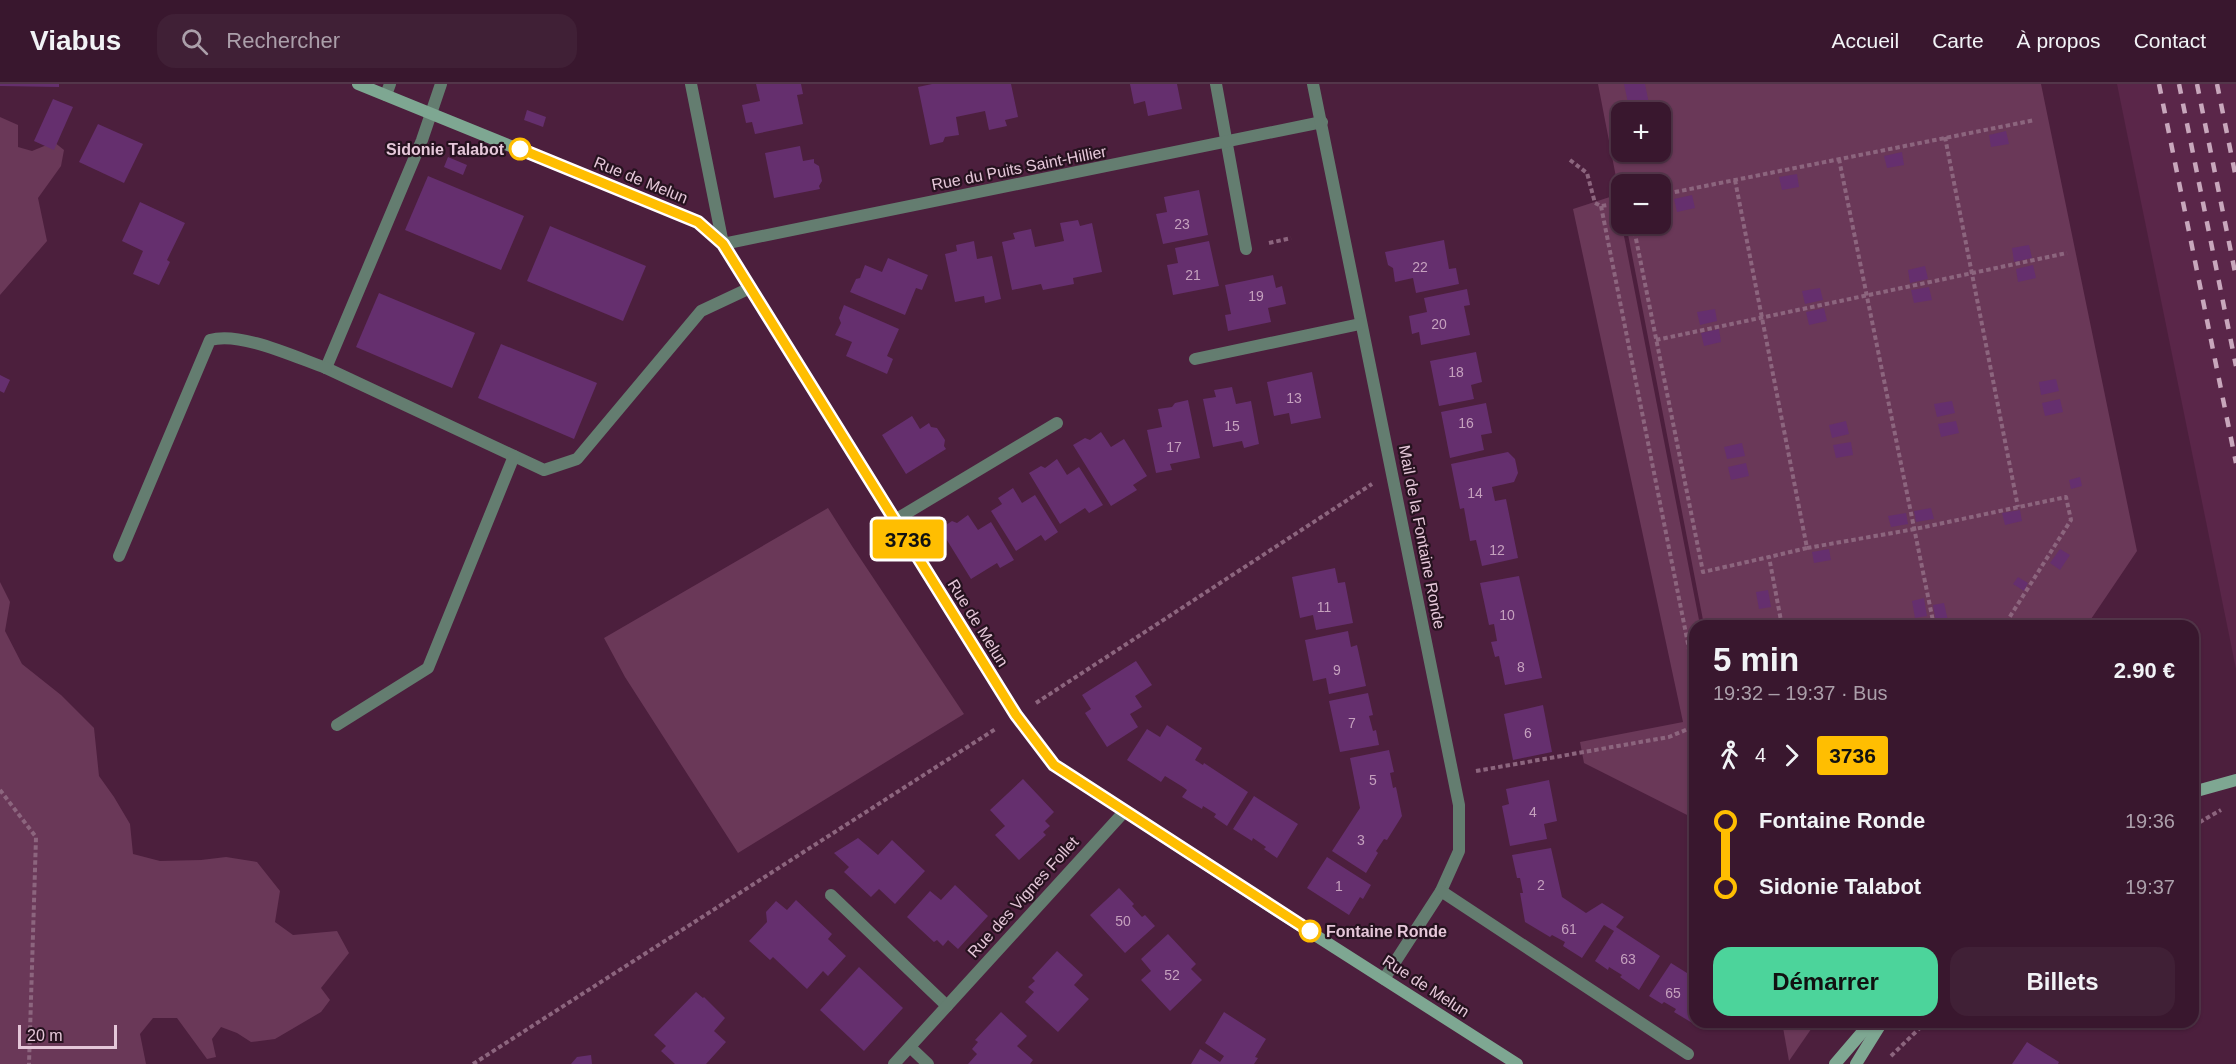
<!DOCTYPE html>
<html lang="fr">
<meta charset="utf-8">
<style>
:root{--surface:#39172e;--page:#402036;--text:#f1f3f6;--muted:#ab9faa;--line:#53364a;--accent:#4cd49b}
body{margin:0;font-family:Arial,sans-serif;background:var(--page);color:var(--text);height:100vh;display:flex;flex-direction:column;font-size:22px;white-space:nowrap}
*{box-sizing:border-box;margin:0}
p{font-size:20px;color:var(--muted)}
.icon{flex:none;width:33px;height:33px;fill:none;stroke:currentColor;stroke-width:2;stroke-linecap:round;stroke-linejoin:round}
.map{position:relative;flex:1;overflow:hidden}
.side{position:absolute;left:1689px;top:536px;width:510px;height:408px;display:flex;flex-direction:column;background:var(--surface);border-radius:18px;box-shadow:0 2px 4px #0004,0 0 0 2px var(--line)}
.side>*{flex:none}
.badge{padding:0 12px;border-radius:4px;font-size:21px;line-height:39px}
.buttons{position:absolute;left:1611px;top:18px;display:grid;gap:12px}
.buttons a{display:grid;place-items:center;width:60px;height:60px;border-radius:12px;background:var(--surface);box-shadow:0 2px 4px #0004,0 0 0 2px var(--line);font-size:30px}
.scale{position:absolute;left:18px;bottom:15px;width:99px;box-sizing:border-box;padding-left:6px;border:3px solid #e5c7d9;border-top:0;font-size:16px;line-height:21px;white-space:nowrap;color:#e5c7d9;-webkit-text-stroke:4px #26121f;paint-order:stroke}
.map>.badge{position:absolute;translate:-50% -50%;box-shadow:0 0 0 3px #fff}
.legs{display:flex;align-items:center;gap:9px;height:66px;padding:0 24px;font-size:20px}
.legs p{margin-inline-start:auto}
.summary{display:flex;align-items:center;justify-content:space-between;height:102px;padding:0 24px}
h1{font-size:33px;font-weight:700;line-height:45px}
.action{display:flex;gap:12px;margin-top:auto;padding:12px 24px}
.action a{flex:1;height:69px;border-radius:18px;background:var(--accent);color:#111;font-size:24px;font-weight:700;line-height:69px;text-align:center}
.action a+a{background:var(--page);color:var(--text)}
ul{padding:0 24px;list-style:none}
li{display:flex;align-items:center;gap:21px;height:66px;font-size:22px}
li i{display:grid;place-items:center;width:9px;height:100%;margin:0 8px;background:currentColor}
li i::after{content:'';width:15px;height:15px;margin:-8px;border:4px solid;border-radius:50%;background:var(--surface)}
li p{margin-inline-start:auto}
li:first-child i{background:linear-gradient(#0000 50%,currentColor 0)}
li:last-child i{background:linear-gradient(currentColor 50%,#0000 0)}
header{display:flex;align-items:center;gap:36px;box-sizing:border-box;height:84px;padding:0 30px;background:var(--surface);border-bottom:2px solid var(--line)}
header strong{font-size:28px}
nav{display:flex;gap:33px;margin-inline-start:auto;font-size:21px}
.search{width:420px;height:54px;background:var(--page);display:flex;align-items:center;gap:15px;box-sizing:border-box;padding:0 21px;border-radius:18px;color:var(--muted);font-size:22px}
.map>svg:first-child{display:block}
.built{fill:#5a2649}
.green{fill:#6a3858;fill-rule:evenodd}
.building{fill:#652f6e}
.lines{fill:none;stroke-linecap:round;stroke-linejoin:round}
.path{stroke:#8c657e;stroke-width:4;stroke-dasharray:4.5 3;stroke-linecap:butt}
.lane{stroke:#647d70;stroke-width:12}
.street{stroke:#647d70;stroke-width:12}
.secondary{stroke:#7ea792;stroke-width:12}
.rail{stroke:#c8a7bc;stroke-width:4.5;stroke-dasharray:10 10;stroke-linecap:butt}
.line-1-casing{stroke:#fff;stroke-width:14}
.line-1{stroke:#ffbe01;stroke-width:9}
.stop-1-dot{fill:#fff;stroke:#ffbe01;stroke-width:3}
.labels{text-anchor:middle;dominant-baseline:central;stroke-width:4.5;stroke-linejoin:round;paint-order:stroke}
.number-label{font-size:14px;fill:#c5a1be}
.stop-label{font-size:16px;font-weight:bold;fill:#e5c7d9;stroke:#26121f;text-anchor:end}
.street-label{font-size:16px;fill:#e5c7d9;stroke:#26121f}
</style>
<header>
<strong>Viabus</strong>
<div class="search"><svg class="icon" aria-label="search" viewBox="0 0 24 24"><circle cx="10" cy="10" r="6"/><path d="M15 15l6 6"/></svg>Rechercher</div>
<nav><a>Accueil</a><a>Carte</a><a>À propos</a><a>Contact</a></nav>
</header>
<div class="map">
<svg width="2236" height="980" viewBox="0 0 2236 980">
<rect width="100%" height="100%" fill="#4c1f3d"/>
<polygon class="built" points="2117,0 2236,0 2236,585"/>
<g class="green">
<path d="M1598,0H2041L2137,467L2087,541H1704L1626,140H1660V100H1622L1621,119ZM1622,28H1660V68H1622Z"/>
<polygon points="0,33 18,41 18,63 32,67 54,58 64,66 61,82 38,114 47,157 0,211"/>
<polygon points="1616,111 1700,541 1695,542 1695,735 1584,679 1580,658 1683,638 1573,125"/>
<polygon points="828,424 852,462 964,630 738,769 625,593 604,554"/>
<polygon points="0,498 10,518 5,547 22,580 61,611 94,644 99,692 114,713 130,740 133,770 160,777 201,776 226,773 257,778 280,807 275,838 293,851 337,847 349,869 321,904 330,916 321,928 275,955 251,958 237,949 221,943 212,955 216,973 207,975 177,934 153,934 140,950 146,980 0,980"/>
<polygon points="1782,938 1816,938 1789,977"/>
</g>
<g class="building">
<polygon points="0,0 59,0 59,3 0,2"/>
<polygon points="756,0 801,0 803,10 797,11 803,40 755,50 752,38 746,39 742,21 760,17"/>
<polygon points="932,0 1011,0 1018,33 1005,36 1007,42 989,46 985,27 956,33 959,51 945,53 943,58 930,61 918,3"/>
<polygon points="1130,0 1177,0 1182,25 1148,32 1145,17 1134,20"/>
<polygon points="1624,0 1645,0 1650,25 1630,28"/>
<polygon points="53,15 73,23 54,66 34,57"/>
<polygon points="527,26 546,33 543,43 524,36"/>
<polygon points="98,40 143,60 124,99 79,78"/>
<polygon points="2006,47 2009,60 1991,63 1989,51"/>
<polygon points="800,62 803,77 814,75 814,79 819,82 822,97 819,102 820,105 774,114 765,69"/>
<polygon points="1902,68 1904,81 1887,84 1884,72"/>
<polygon points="448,73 467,81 463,91 444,83"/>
<polygon points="1797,90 1799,103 1782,106 1779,93"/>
<polygon points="428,92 524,132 501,186 405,146"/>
<polygon points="1199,106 1208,151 1163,160 1156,130 1167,128 1164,113"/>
<polygon points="1692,111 1695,124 1677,128 1674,115"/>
<polygon points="140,118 185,139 167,176 170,178 159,201 133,190 143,167 122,157"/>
<polygon points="1078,136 1080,142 1092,139 1102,188 1073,194 1074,200 1043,206 1041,200 1012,206 1002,158 1015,155 1013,149 1031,145 1035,163 1064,157 1060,139"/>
<polygon points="550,142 646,182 623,237 527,197"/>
<polygon points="1444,156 1449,185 1456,184 1459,200 1416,209 1413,194 1395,198 1393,184 1388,181 1385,168"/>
<polygon points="974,157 977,175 992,172 1001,215 985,219 984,212 955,218 945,170 957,167 956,161"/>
<polygon points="1209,157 1219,202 1173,211 1167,181 1178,179 1175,164"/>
<polygon points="2029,161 2032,174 2014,178 2012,164"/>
<polygon points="888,174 928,191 922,206 916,204 905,231 850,208 856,195 860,194 865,181 882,188"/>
<polygon points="2033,181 2036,194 2018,198 2016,185"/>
<polygon points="1925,182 1928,195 1910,199 1908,186"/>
<polygon points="1273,191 1276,204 1282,202 1286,220 1268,224 1271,238 1228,247 1225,231 1231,230 1225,201"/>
<polygon points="1929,203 1932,216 1914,219 1911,206"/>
<polygon points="1820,204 1823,216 1805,220 1802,207"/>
<polygon points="1467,205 1470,221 1464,222 1470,251 1421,261 1419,248 1412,250 1409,232 1427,228 1424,214"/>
<polygon points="379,209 475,249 452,304 356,263"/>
<polygon points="844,221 899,245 887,272 893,275 887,290 846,272 852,258 835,251 841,239 839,234"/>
<polygon points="1824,224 1827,237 1809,241 1806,228"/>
<polygon points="1715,225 1717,237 1700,241 1697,228"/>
<polygon points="1719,245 1721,258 1704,262 1701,249"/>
<polygon points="501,260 597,299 574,355 478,314"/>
<polygon points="1476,268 1482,298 1471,301 1474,315 1439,322 1430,277"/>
<polygon points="1312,288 1321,334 1291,340 1289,329 1274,332 1267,298"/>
<polygon points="0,291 10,296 4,309 0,307"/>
<polygon points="2056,295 2059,307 2041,311 2039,298"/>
<polygon points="1232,303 1236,320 1251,317 1259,360 1244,364 1242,357 1213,363 1203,315 1216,313 1214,306"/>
<polygon points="2060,315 2063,328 2045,332 2042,319"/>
<polygon points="1188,316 1200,374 1170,380 1172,386 1156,389 1147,346 1162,343 1158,325 1172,323 1175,319"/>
<polygon points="1952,317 1955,329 1937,333 1934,320"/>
<polygon points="1486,319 1492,349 1481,351 1484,366 1450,374 1441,328"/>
<polygon points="912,332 920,345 929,339 931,343 937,344 945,356 944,362 946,365 906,390 882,351"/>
<polygon points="1846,337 1849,350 1832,354 1829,341"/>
<polygon points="1956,337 1959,349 1941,353 1938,340"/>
<polygon points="1101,348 1111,363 1124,355 1147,392 1133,401 1137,406 1111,422 1073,361 1085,354 1090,356"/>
<polygon points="1851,358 1853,371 1836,374 1833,361"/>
<polygon points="1742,359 1745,372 1727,375 1724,363"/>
<polygon points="1508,368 1515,375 1518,389 1514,398 1492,403 1495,417 1506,415 1518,474 1482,482 1476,456 1470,457 1464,424 1460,425 1451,380"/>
<polygon points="1057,375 1067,391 1079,383 1103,421 1089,429 1085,424 1060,440 1029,389 1041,382 1045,384"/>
<polygon points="1746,379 1749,392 1731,396 1728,383"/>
<polygon points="2080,393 2082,402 2071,405 2069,396"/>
<polygon points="1013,404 1022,419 1035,411 1058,448 1045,457 1041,451 1016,467 991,427 1002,420 998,414"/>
<polygon points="1931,424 1934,435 1916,438 1914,427"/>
<polygon points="2020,426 2022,437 2005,441 2002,429"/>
<polygon points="1906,429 1908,440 1891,443 1888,432"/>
<polygon points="968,431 978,446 991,438 1014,476 1000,484 997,479 971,495 940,445 952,437 957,439"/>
<polygon points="1829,465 1831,476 1814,479 1812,468"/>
<polygon points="2060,465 2070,471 2060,486 2050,479"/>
<polygon points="1335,484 1338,499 1345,498 1353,539 1316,546 1313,531 1300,534 1292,493"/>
<polygon points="1519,492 1542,594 1505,601 1499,572 1495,573 1491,558 1497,557 1494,540 1489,541 1480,499"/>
<polygon points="2018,493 2028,499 2024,507 2013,500"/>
<polygon points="1768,506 1771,523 1759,525 1756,508"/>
<polygon points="1924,514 1927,532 1915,534 1912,517"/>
<polygon points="1944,519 1948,537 1936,539 1933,521"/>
<polygon points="1348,547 1351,563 1357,561 1366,602 1329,610 1326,594 1313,597 1305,556"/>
<polygon points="1136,577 1152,601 1135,612 1142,623 1130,630 1138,643 1107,663 1085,629 1091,625 1082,611"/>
<polygon points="1368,609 1373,631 1369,632 1373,647 1376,646 1379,661 1340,668 1329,617"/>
<polygon points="1543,621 1552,668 1513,676 1504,630"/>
<polygon points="1167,641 1202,664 1195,676 1203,681 1204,679 1248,708 1227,742 1214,733 1216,730 1203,722 1202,725 1182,713 1187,706 1183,703 1165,692 1161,698 1127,676 1147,645 1160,653"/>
<polygon points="1389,666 1394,688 1390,689 1393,704 1396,703 1402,732 1387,756 1384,755 1376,767 1378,769 1366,789 1332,767 1360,724 1350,674"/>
<polygon points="1023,695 1054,728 1045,737 1050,742 1043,748 1046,751 1019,776 995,751 1005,742 990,726"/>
<polygon points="1549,696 1557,737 1544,740 1547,755 1510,762 1502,722 1509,720 1506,705"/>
<polygon points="1254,712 1298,740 1277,774 1264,765 1266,763 1253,754 1252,757 1233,745"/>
<polygon points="858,754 878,771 892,756 925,787 895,820 879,805 871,813 844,788 849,783 834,769"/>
<polygon points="1551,764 1562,813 1586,829 1602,819 1624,833 1616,843 1660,872 1639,906 1620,893 1622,891 1609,883 1608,886 1595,877 1614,847 1604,841 1582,874 1563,862 1565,858 1552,851 1550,853 1525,838 1520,809 1523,809 1520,794 1517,794 1512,771"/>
<polygon points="1327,773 1371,801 1363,815 1360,813 1349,831 1307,804"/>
<polygon points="955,801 988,832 958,865 948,856 943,862 937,856 934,858 907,833 930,807 941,816"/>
<polygon points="1119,804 1134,820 1132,822 1142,833 1145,831 1155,842 1125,869 1090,831"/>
<polygon points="796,816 832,850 828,855 846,872 828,892 823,887 807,905 773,873 770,876 749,857 767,838 766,828 776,817 787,826"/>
<polygon points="1168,850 1196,880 1191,885 1202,896 1170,927 1141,896 1151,887 1141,875"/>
<polygon points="1057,867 1083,891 1074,901 1089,915 1058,948 1025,918 1034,908 1028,903 1035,897 1032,894"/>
<polygon points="1671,879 1695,894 1694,940 1674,928 1676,925 1664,918 1662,920 1649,912"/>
<polygon points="859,883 903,924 864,967 820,926"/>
<polygon points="696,908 703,914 704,913 725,934 714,947 726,958 706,980 675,980 661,967 666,962 654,951"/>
<polygon points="1001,928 1027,952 1017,962 1033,976 1030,980 968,980 977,970 972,965 978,958 975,956"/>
<polygon points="1224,928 1266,955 1255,973 1258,974 1254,980 1191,980 1200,965 1220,978 1224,972 1205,959"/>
<polygon points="2027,958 2059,978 2058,980 2012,980"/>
<polygon points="591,971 592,980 571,980 577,973"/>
</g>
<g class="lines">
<g class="path">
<polyline points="1945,53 2018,423"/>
<polyline points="1839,75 1934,542"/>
<polyline points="1570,76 1587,89 1595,119 1601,122 1622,119"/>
<polyline points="1735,96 1807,464 1769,473"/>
<polyline points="1660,111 2035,36"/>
<polyline points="1601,122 1695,595"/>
<polyline points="1633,140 1703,488 1769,473 1782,542"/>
<polyline points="1269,159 1291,154"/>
<polyline points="1656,256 2067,169"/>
<polyline points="1807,464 1915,445 2066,413 2071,436 2004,542"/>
<polyline points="1036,619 1372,400"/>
<polyline points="1476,687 1669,653 1695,642"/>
<polyline points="0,706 36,753 29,980"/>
<polyline points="2193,742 2221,726"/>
<polyline points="1891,972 1926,938"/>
<polyline points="473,980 997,644"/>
</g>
<g class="lane">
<polyline points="441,0 422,56 326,284 544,386 577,375 701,227 750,204"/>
<polyline points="1216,0 1246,165"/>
<polyline points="386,11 390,0"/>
<path d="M119,472L210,256C240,247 295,273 326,284"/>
<polyline points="337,641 428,584 514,372"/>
</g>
<g class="street">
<polyline points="691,0 723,160 1322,38"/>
<polyline points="1313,0 1459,721 1459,767 1441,807 1384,895"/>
<polyline points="1195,275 1360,240"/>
<polyline points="895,436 1057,339"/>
<polyline points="1441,807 1688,970"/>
<polyline points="831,811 947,922"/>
<polyline points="910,963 928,980"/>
<polyline points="894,980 1124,728"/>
</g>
<g class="secondary">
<polyline points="358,0 698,138 723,160 1016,631 1054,681 1282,830 1517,980"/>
<polyline points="2193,708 2236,696"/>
<polyline points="1835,980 1871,938"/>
<polyline points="1856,980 1882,938"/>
</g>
<g class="rail">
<polyline points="2159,0 2236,379"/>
<polyline points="2179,0 2236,282"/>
<polyline points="2197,0 2236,193"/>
<polyline points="2217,0 2236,94"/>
</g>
</g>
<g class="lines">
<g class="line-1-casing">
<polyline id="line-1" points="520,65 698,138 723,160 1016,631 1054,681 1310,847"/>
</g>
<use href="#line-1" class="line-1"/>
</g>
<g class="stop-1-dot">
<circle cx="520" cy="65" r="10"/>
<circle cx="1310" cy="847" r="10"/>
</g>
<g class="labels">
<g class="number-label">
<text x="1182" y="140">23</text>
<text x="1420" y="183">22</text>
<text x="1193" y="191">21</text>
<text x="1256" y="212">19</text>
<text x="1439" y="240">20</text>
<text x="1456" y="288">18</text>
<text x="1294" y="314">13</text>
<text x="1466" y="339">16</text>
<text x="1232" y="342">15</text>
<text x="1174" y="363">17</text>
<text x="1475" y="409">14</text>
<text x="1497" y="466">12</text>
<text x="1324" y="523">11</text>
<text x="1507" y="531">10</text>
<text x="1521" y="583">8</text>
<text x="1337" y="586">9</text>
<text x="1352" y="639">7</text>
<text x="1528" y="649">6</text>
<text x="1373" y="696">5</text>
<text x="1533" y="728">4</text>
<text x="1361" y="756">3</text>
<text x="1541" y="801">2</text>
<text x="1339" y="802">1</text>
<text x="1123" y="837">50</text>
<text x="1569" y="845">61</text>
<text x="1628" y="875">63</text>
<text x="1172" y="891">52</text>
<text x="1673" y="909">65</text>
</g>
<g class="stop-label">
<text x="504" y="65">Sidonie Talabot</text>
<text x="1326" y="847" text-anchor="start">Fontaine Ronde</text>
</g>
<g class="street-label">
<text transform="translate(1019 84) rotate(-11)">Rue du Puits Saint-Hillier</text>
<text transform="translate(641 96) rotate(22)">Rue de Melun</text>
<text transform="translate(1422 453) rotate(79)">Mail de la Fontaine Ronde</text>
<text transform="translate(978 539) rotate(58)">Rue de Melun</text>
<text transform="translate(1023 813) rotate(-48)">Rue des Vignes Follet</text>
<text transform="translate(1426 902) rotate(33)">Rue de Melun</text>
</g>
</g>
</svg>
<div class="buttons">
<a>+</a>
<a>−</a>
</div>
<div class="scale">20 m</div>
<b class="badge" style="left:908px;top:455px;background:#ffbe01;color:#111">3736</b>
<section class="side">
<div class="summary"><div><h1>5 min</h1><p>19:32 – 19:37 · Bus</p></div><b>2.90 €</b></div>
<div class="legs"><svg class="icon" aria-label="walk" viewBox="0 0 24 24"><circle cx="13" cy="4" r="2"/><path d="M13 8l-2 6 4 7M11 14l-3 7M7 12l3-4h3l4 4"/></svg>4<svg class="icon" aria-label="forward" viewBox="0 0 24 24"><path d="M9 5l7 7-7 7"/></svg><b class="badge" style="background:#ffbe01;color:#111">3736</b></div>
<ul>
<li><i style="color:#ffbe01"></i><b>Fontaine Ronde</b><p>19:36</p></li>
<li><i style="color:#ffbe01"></i><b>Sidonie Talabot</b><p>19:37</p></li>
</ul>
<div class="action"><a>Démarrer</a><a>Billets</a></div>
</section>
</div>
